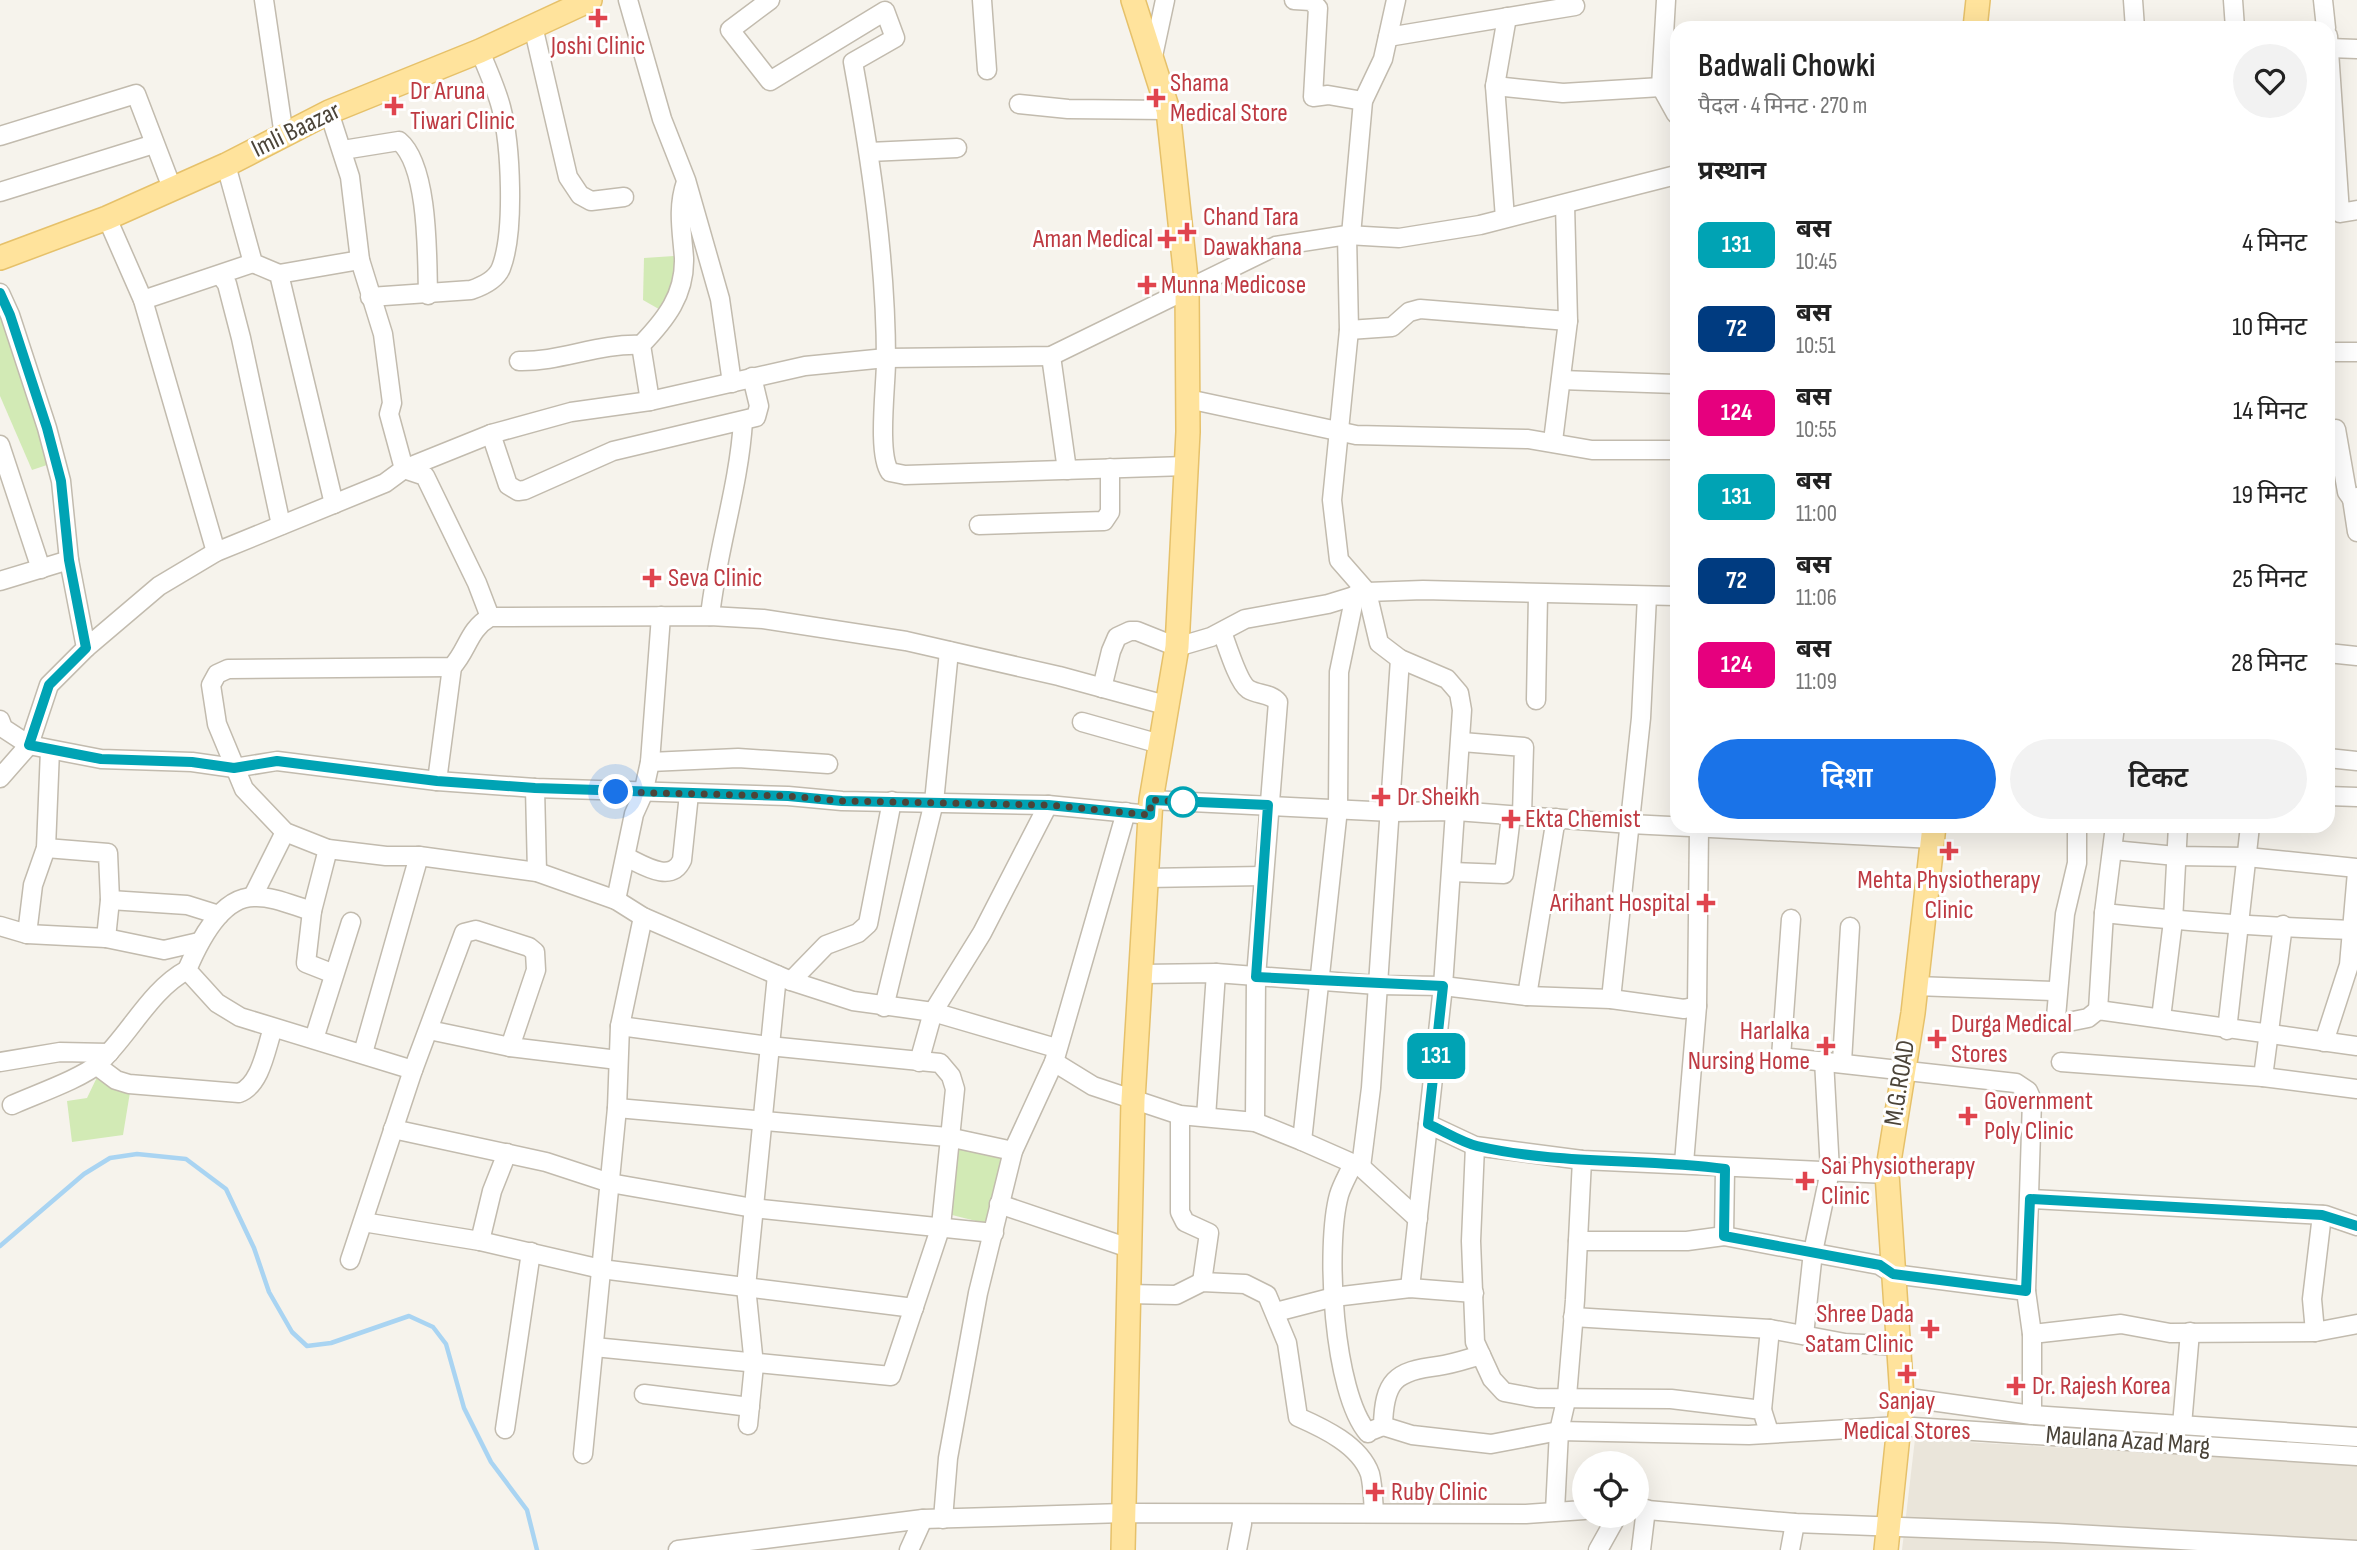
<!DOCTYPE html>
<html lang="hi">
<meta charset="utf-8">
<style>
:root{--surface:#fff;--page:#f2f2f2;--text:#222;--muted:#767676;--accent:#1a73e8}
body{margin:0;font-family:"Sofia Sans Condensed","Noto Sans Devanagari",sans-serif;background:var(--page);color:var(--text);height:100vh;display:flex;flex-direction:column;font-size:26px;white-space:nowrap}
*{box-sizing:border-box;margin:0}
p{font-size:23px;color:var(--muted)}
.icon{flex:none;width:38px;height:38px;fill:none;stroke:currentColor;stroke-width:2;stroke-linecap:round;stroke-linejoin:round}
.map{position:relative;flex:1;overflow:hidden}
.drawer{position:absolute;left:1670px;top:21px;width:665px;height:812px;display:flex;flex-direction:column;background:var(--surface);border-radius:21px;box-shadow:0 7px 28px #0002}
.drawer>*{flex:none}
.badge{padding:0 14px;border-radius:10px;font-size:24px;line-height:46px}
.fabs{position:absolute;left:1572px;top:1451px;display:grid;gap:14px}
.fabs a{display:grid;place-items:center;width:77px;height:77px;border-radius:50%;background:var(--surface);box-shadow:0 7px 28px #0002;font-size:35px}
.you{position:absolute;width:35px;height:35px;margin:-18px;border:5px solid #fff;border-radius:50%;background:#1a73e8;box-shadow:0 0 0 10px #1a73e833}
.map>.badge{position:absolute;translate:-50% -50%;box-shadow:0 0 0 4px #fff}
h2{padding:0 28px;font-size:26px;line-height:63px}
.round{display:grid;place-items:center;flex:none;width:74px;height:74px;border-radius:37px;background:var(--page)}
.headline{display:flex;align-items:center;justify-content:space-between;height:119px;padding:0 28px}
h1{font-size:33px;font-weight:600;line-height:52px}
.cta{display:flex;gap:14px;margin-top:auto;padding:14px 28px}
.cta a{flex:1;height:80px;border-radius:42px;background:var(--accent);color:#fff;font-size:28px;font-weight:600;line-height:80px;text-align:center}
.cta a+a{background:var(--page);color:var(--text)}
ul{padding:0;list-style:none}
li{display:flex;align-items:center;gap:21px;height:84px;padding:0 28px}
li div{flex:1}
li b{display:block;font-size:26px}
li em{font-style:normal}
li .badge{min-width:77px;font-weight:700;text-align:center}
.map>svg:first-child{display:block}
.residential{fill:#eae5da}
.green{fill:#d2eab5}
.lines{fill:none;stroke-linecap:round;stroke-linejoin:round}
.stream{stroke:#a9d4f2;stroke-width:4.5}
.minor-casing{stroke:#c2bbae;stroke-width:21}
.major-casing{stroke:#e6c16a;stroke-width:26}
.minor{stroke:#fff;stroke-width:18}
.major{stroke:#ffe39c;stroke-width:23}
.line-casing{stroke:#fff;stroke-width:16}
.line{stroke:#00a3b4;stroke-width:10}
.walk{stroke:#4b4439;stroke-width:7;stroke-dasharray:0 12.6}
.health-dot{fill:#e0444e;stroke:#fff;stroke-width:2.5}
.stop-dot{fill:#fff;stroke:#00a3b4;stroke-width:3.5}
.labels{text-anchor:middle;dominant-baseline:central;stroke-width:6;stroke-linejoin:round;paint-order:stroke}
.health-label{font-size:26px;fill:#be3a42;stroke:#fff;text-anchor:start}
.street-label{font-size:26px;fill:#4b4439;stroke:#fff}
</style>
<div class="map">
<svg width="2357" height="1550" viewBox="0 0 2357 1550">
<rect width="100%" height="100%" fill="#f6f3ec"/>
<polygon class="residential" points="1915,1439 2357,1465 2357,1550 1902,1550"/>
<g class="green">
<polygon points="674,256 680,284 664,312 643,300 644,258"/>
<polygon points="0,285 59,461 32,470 0,396"/>
<polygon points="100,1071 132,1080 123,1135 72,1142 67,1101 87,1098"/>
<polygon points="958,1145 1010,1157 992,1225 952,1215"/>
</g>
<g class="lines">
<polyline class="stream" points="0,1246 84,1174 110,1158 137,1154 186,1159 226,1189 254,1248 269,1292 292,1332 307,1346 331,1343 409,1316 433,1327 446,1344 464,1408 491,1462 527,1510 537,1550"/>
<g class="minor-casing">
<g id="minor">
<polyline points="264,0 284,136"/>
<polyline points="628,0 662,119 686,180 720,299 732,383"/>
<path d="M770,0L730,30L770,81L885,11L895,38L853,62C871,161 886,261 886,361C886,386 877,454 890,472L905,475L1186,466"/>
<polyline points="982,0 987,70"/>
<polyline points="1294,0 1311,1 1318,8 1313,97 1328,95 1363,101"/>
<polyline points="1666,0 1661,87 1676,114"/>
<polyline points="2133,0 2135,28"/>
<polyline points="2233,0 2235,28"/>
<polyline points="2323,0 2326,28"/>
<polyline points="533,26 568,177 580,195 591,201 624,197"/>
<polyline points="2328,36 2340,213 2357,210"/>
<polyline points="1388,37 1575,6"/>
<polyline points="2329,48 2357,49"/>
<polyline points="1153,56 1165,0"/>
<polyline points="1495,86 1563,93 1661,87"/>
<polyline points="1019,104 1068,109 1168,110"/>
<polyline points="329,112 350,177 360,260 383,334 392,403 389,414 404,469 425,476 477,583 490,617"/>
<polyline points="0,136 136,94 172,188"/>
<path d="M343,150L399,141C429,166 427,257 428,295"/>
<polyline points="869,152 957,148"/>
<polyline points="226,165 253,263 279,274 334,504"/>
<polyline points="0,192 154,144"/>
<polyline points="107,218 143,300 216,552"/>
<polyline points="1505,218 1495,86 1507,17"/>
<polyline points="1347,235 1349,330 1332,500 1339,560 1367,592 1379,643 1400,659 1447,679 1459,693 1462,710 1443,986 1428,1124 1475,1146 1582,1160 1887,1174"/>
<polyline points="1351,235 1363,101 1383,59 1396,0"/>
<polyline points="279,274 360,260"/>
<polyline points="221,276 227,284 241,338 281,525"/>
<polyline points="0,293 10,315 47,428 61,481 69,560 86,648 49,685 29,745 0,778"/>
<path d="M370,297L471,290C483,286 496,280 501,268C515,232 511,145 501,107C496,88 487,69 480,51"/>
<polyline points="143,300 253,263"/>
<polyline points="1349,330 1392,327 1409,312 1420,309 1568,321"/>
<polyline points="2328,352 2357,352"/>
<polyline points="1051,356 1067,470"/>
<path d="M519,361C560,362 599,343 641,345"/>
<polyline points="1561,380 1676,384"/>
<polyline points="1188,399 1356,435 1528,439 1592,450 1676,450"/>
<path d="M650,401L641,345C666,319 685,295 684,258C682,231 677,208 686,182"/>
<polyline points="2336,429 2347,492 2352,499 2357,497"/>
<polyline points="491,434 508,485 518,491 525,490 613,451 756,417 759,406 752,377"/>
<polyline points="1553,441 1568,321 1565,204"/>
<polyline points="0,445 41,569"/>
<polyline points="2352,499 2357,532"/>
<polyline points="979,525 1104,521 1110,512 1110,468"/>
<polyline points="0,581 69,560"/>
<path d="M710,616C717,550 739,487 743,421"/>
<path d="M1222,632C1227,645 1238,682 1248,689C1257,695 1271,693 1278,702L1256,977L1255,1122"/>
<polyline points="86,648 159,586 216,552 385,483 404,469 491,434 571,412 650,401 805,366 886,358 1051,356 1276,246 1347,235 1399,238 1480,225 1676,175"/>
<polyline points="2328,653 2357,656"/>
<polyline points="1102,688 1111,651 1117,637 1130,631 1137,631 1177,647 1211,637 1245,619 1328,604 1367,592 1423,590 1676,596"/>
<polyline points="1536,700 1538,595"/>
<polyline points="0,720 3,728 29,745 101,759 192,762 234,768 277,761 437,781 535,788 788,796 842,801 1048,805 1150,815"/>
<polyline points="1082,722 1160,744"/>
<polyline points="1462,742 1524,747 1522,815"/>
<polyline points="2328,758 2357,761"/>
<polyline points="650,762 738,758 828,764"/>
<polyline points="437,781 452,667"/>
<polyline points="535,788 537,872"/>
<polyline points="2328,796 2357,797"/>
<polyline points="1151,800 1392,812 1456,811 1630,824 1934,839"/>
<polyline points="2077,826 2077,863 2065,914 2056,1017 2063,1023 2088,1018 2098,1010 2357,1046"/>
<polyline points="46,848 108,853 110,900 106,938"/>
<polyline points="328,849 312,911 306,963 334,974"/>
<polyline points="2113,850 2176,856 2247,857 2357,868"/>
<path d="M626,857C643,865 671,884 682,860L689,794"/>
<polyline points="1452,872 1504,874 1511,816"/>
<polyline points="1146,878 1263,876"/>
<polyline points="253,896 285,832"/>
<polyline points="110,900 187,905 219,915"/>
<polyline points="616,900 634,814 643,794 650,762 661,616"/>
<path d="M312,911C294,906 273,896 254,897C220,897 198,944 187,970L217,1003L240,1017L413,1070"/>
<path d="M2104,913C2187,922 2269,927 2352,930"/>
<polyline points="1791,919 1781,1057 2016,1083 2028,1091 2032,1100 2026,1291"/>
<polyline points="0,926 27,934 106,938 164,950 199,942"/>
<polyline points="27,934 33,885 46,848 50,750"/>
<polyline points="1142,974 1216,973 1377,985 1443,986 1527,996 1611,999 1684,1009 1697,1006"/>
<polyline points="791,981 826,945 858,933 868,924 892,801"/>
<polyline points="1915,986 2053,991 2057,994"/>
<polyline points="1527,996 1556,818"/>
<polyline points="1611,999 1641,718 1647,596"/>
<polyline points="884,1007 934,802 949,651"/>
<polyline points="2098,1010 2104,913 2115,826"/>
<polyline points="2161,1018 2173,921 2178,826"/>
<polyline points="429,1030 510,1047 618,1060"/>
<polyline points="2227,1030 2250,826"/>
<polyline points="314,1039 351,922"/>
<polyline points="2324,1042 2349,965 2357,872"/>
<path d="M1056,1048L933,1012L853,1001L791,981L643,917L616,900L537,872L419,856H386L328,849L285,832L244,789L217,724L211,685L217,674L228,669L452,667C468,650 468,630 490,617L710,616L763,619L906,641L1059,676L1169,706"/>
<polyline points="363,1053 419,856"/>
<polyline points="0,1062 60,1052 109,1053"/>
<polyline points="919,1062 933,1012 982,933 1048,805"/>
<polyline points="1054,1062 1093,1086 1180,1115 1255,1122 1302,1141 1361,1167 1418,1219"/>
<polyline points="1842,1062 1850,927"/>
<polyline points="2061,1062 2263,1077 2357,1089"/>
<path d="M96,1065L116,1080L129,1084L239,1093C261,1085 266,1048 273,1028"/>
<polyline points="2263,1077 2283,925"/>
<path d="M12,1105C34,1095 83,1078 99,1063C130,1034 150,990 187,970"/>
<polyline points="617,1108 948,1137 1013,1151"/>
<polyline points="1180,1115 1180,1212 1185,1222 1209,1233 1202,1282"/>
<polyline points="1206,1117 1216,973"/>
<polyline points="393,1129 546,1162 610,1183 753,1208 994,1233"/>
<polyline points="1302,1141 1338,809 1339,672 1355,595"/>
<polyline points="1475,1146 1471,1241 1475,1342 1492,1379 1504,1392 1536,1398 1671,1399 1762,1410 1769,1432"/>
<polyline points="1684,1163 1697,1006 1699,828"/>
<path d="M1352,1166C1348,1175 1342,1185 1339,1195C1325,1246 1333,1393 1368,1433"/>
<polyline points="1361,1167 1371,1088 1400,659"/>
<polyline points="2030,1199 2325,1215 2357,1226"/>
<polyline points="999,1204 1129,1248"/>
<polyline points="363,1222 480,1241 601,1269 914,1308"/>
<polyline points="1724,1236 1725,1169"/>
<polyline points="480,1241 492,1191 507,1153"/>
<polyline points="1578,1241 1687,1241 1724,1236 1879,1265 1893,1274 2026,1291 2032,1334 2032,1415"/>
<polyline points="350,1260 413,1070 464,933 476,930 529,947 535,952 536,970 510,1047"/>
<polyline points="1410,1288 1428,1124"/>
<path d="M1127,1294L1176,1295L1202,1282L1245,1284L1267,1295L1287,1343L1298,1417C1323,1428 1360,1445 1370,1474C1373,1486 1373,1500 1374,1512"/>
<polyline points="1276,1312 1334,1297 1410,1288 1474,1293"/>
<polyline points="1573,1317 1770,1329 1845,1343 1900,1346"/>
<polyline points="2315,1332 2312,1299 2322,1215"/>
<polyline points="2032,1334 2121,1324 2170,1333 2315,1332 2357,1324"/>
<polyline points="1804,1335 1813,1252 1830,1171 1824,1060"/>
<polyline points="594,1347 891,1376 941,1226 955,1089 951,1076 940,1063 769,1046 620,1026"/>
<polyline points="644,1394 750,1407"/>
<polyline points="1902,1397 2032,1415 2357,1437"/>
<polyline points="1762,1410 1770,1329"/>
<polyline points="748,1425 754,1365 746,1287 777,975"/>
<polyline points="2182,1425 2190,1332"/>
<polyline points="1383,1426 1412,1435 1491,1444 1559,1431 1749,1435 1898,1426 2357,1456"/>
<polyline points="505,1429 531,1252"/>
<path d="M1373,1430L1383,1426C1384,1381 1395,1371 1438,1366C1453,1364 1467,1359 1481,1355"/>
<polyline points="583,1454 617,1108 620,1026 643,917"/>
<polyline points="1636,1509 1795,1523 2057,1533 2357,1550"/>
<polyline points="1555,1511 1559,1431 1567,1396 1575,1300 1582,1160"/>
<polyline points="943,1519 948,1458 978,1293 1013,1151 1054,1062 1126,812"/>
<polyline points="678,1550 923,1519 1124,1513 1526,1514 1584,1510"/>
<polyline points="909,1550 923,1519"/>
<polyline points="1237,1550 1242,1524 1241,1514"/>
<polyline points="1598,1550 1617,1516"/>
<polyline points="1641,1550 1646,1509"/>
<polyline points="1790,1550 1795,1523"/>
</g>
</g>
<g class="major-casing">
<g id="major">
<polyline points="1975,28 1978,0"/>
<polyline points="0,258 107,218 226,165 329,112 480,51 590,0"/>
<polyline points="1123,1550 1133,1100 1151,800 1177,647 1188,432 1187,288 1168,110 1133,0"/>
<polyline points="1886,1550 1902,1397 1887,1174 1913,1013 1934,826"/>
</g>
</g>
<use href="#minor" class="minor"/>
<use href="#major" class="major"/>
</g>
<g class="lines">
<g class="line-casing">
<path id="line" d="M0,293L10,315L47,428L61,481L69,560L86,648L49,685L29,745L101,759L192,762L234,768L277,761L437,781L535,788L788,796L842,801L1048,805L1150,815L1151,800L1268,805L1256,977L1443,986L1428,1124C1444,1131 1461,1142 1477,1146C1558,1165 1643,1158 1725,1169L1724,1236L1880,1265L1893,1274L2026,1291L2030,1199L2322,1215L2357,1226"/>
</g>
<use href="#line" class="line"/>
<polyline class="walk" points="616,792 788,796 842,801 1048,805 1150,815 1151,800 1183,802"/>
</g>
<g class="health-dot">
<path d="M594.5 7.5h7v7h7v7h-7v7h-7v-7h-7v-7h7z"/>
<path d="M1152.5 87.5h7v7h7v7h-7v7h-7v-7h-7v-7h7z"/>
<path d="M390.5 95.5h7v7h7v7h-7v7h-7v-7h-7v-7h7z"/>
<path d="M1183.5 221.5h7v7h7v7h-7v7h-7v-7h-7v-7h7z"/>
<path d="M1163.5 228.5h7v7h7v7h-7v7h-7v-7h-7v-7h7z"/>
<path d="M1143.5 274.5h7v7h7v7h-7v7h-7v-7h-7v-7h7z"/>
<path d="M648.5 567.5h7v7h7v7h-7v7h-7v-7h-7v-7h7z"/>
<path d="M1377.5 786.5h7v7h7v7h-7v7h-7v-7h-7v-7h7z"/>
<path d="M1507.5 808.5h7v7h7v7h-7v7h-7v-7h-7v-7h7z"/>
<path d="M1945.5 840.5h7v7h7v7h-7v7h-7v-7h-7v-7h7z"/>
<path d="M1702.5 892.5h7v7h7v7h-7v7h-7v-7h-7v-7h7z"/>
<path d="M1933.5 1028.5h7v7h7v7h-7v7h-7v-7h-7v-7h7z"/>
<path d="M1822.5 1035.5h7v7h7v7h-7v7h-7v-7h-7v-7h7z"/>
<path d="M1964.5 1105.5h7v7h7v7h-7v7h-7v-7h-7v-7h7z"/>
<path d="M1801.5 1170.5h7v7h7v7h-7v7h-7v-7h-7v-7h7z"/>
<path d="M1926.5 1318.5h7v7h7v7h-7v7h-7v-7h-7v-7h7z"/>
<path d="M1903.5 1363.5h7v7h7v7h-7v7h-7v-7h-7v-7h7z"/>
<path d="M2012.5 1375.5h7v7h7v7h-7v7h-7v-7h-7v-7h7z"/>
<path d="M1371.5 1481.5h7v7h7v7h-7v7h-7v-7h-7v-7h7z"/>
</g>
<circle class="stop-dot" cx="1183" cy="802" r="14"/>
<g class="labels">
<g class="health-label">
<text x="598" y="46" text-anchor="middle">Joshi Clinic</text>
<text x="1170" y="83">Shama<tspan x="1170" dy="30">Medical Store</tspan></text>
<text x="410" y="91">Dr Aruna<tspan x="410" dy="30">Tiwari Clinic</tspan></text>
<text x="1203" y="217">Chand Tara<tspan x="1203" dy="30">Dawakhana</tspan></text>
<text x="1153" y="239" text-anchor="end">Aman Medical</text>
<text x="1161" y="285">Munna Medicose</text>
<text x="668" y="578">Seva Clinic</text>
<text x="1397" y="797">Dr Sheikh</text>
<text x="1525" y="819">Ekta Chemist</text>
<text x="1949" y="880" text-anchor="middle">Mehta Physiotherapy<tspan x="1949" dy="30">Clinic</tspan></text>
<text x="1690" y="903" text-anchor="end">Arihant Hospital</text>
<text x="1951" y="1024">Durga Medical<tspan x="1951" dy="30">Stores</tspan></text>
<text x="1810" y="1031" text-anchor="end">Harlalka<tspan x="1810" dy="30">Nursing Home</tspan></text>
<text x="1984" y="1101">Government<tspan x="1984" dy="30">Poly Clinic</tspan></text>
<text x="1821" y="1166">Sai Physiotherapy<tspan x="1821" dy="30">Clinic</tspan></text>
<text x="1914" y="1314" text-anchor="end">Shree Dada<tspan x="1914" dy="30">Satam Clinic</tspan></text>
<text x="2032" y="1386">Dr. Rajesh Korea</text>
<text x="1907" y="1401" text-anchor="middle">Sanjay<tspan x="1907" dy="30">Medical Stores</tspan></text>
<text x="1391" y="1492">Ruby Clinic</text>
</g>
<g class="street-label">
<text transform="translate(296 130) rotate(-26)">Imli Baazar</text>
<text transform="translate(1900 1083) rotate(-81)">M.G.ROAD</text>
<text transform="translate(2128 1441) rotate(4)">Maulana Azad Marg</text>
</g>
</g>
</svg>
<div class="fabs">
<a><svg class="icon" aria-label="locate" viewBox="0 0 24 24"><circle cx="12" cy="12" r="6"/><path d="M12 2v4M12 18v4M2 12h4M18 12h4"/></svg></a>
</div>
<div class="you" style="left:616px;top:792px"></div>
<b class="badge" style="left:1436px;top:1056px;background:#00a3b4;color:#fff">131</b>
<section class="drawer">
<div class="headline"><div><h1>Badwali Chowki</h1><p>पैदल · 4 मिनट · 270 m</p></div><a class="round"><svg class="icon" aria-label="heart" viewBox="0 0 24 24"><path d="M12 20l-8-8c-3-5 5-10 8-4 3-6 11-1 8 4z"/></svg></a></div>
<h2>प्रस्थान</h2>
<ul>
<li><span class="badge" style="background:#00a3b4;color:#fff">131</span><div><b>बस</b><p>10:45</p></div><em>4 मिनट</em></li>
<li><span class="badge" style="background:#003b80;color:#fff">72</span><div><b>बस</b><p>10:51</p></div><em>10 मिनट</em></li>
<li><span class="badge" style="background:#e6007e;color:#fff">124</span><div><b>बस</b><p>10:55</p></div><em>14 मिनट</em></li>
<li><span class="badge" style="background:#00a3b4;color:#fff">131</span><div><b>बस</b><p>11:00</p></div><em>19 मिनट</em></li>
<li><span class="badge" style="background:#003b80;color:#fff">72</span><div><b>बस</b><p>11:06</p></div><em>25 मिनट</em></li>
<li><span class="badge" style="background:#e6007e;color:#fff">124</span><div><b>बस</b><p>11:09</p></div><em>28 मिनट</em></li>
</ul>
<div class="cta"><a>दिशा</a><a>टिकट</a></div>
</section>
</div>
